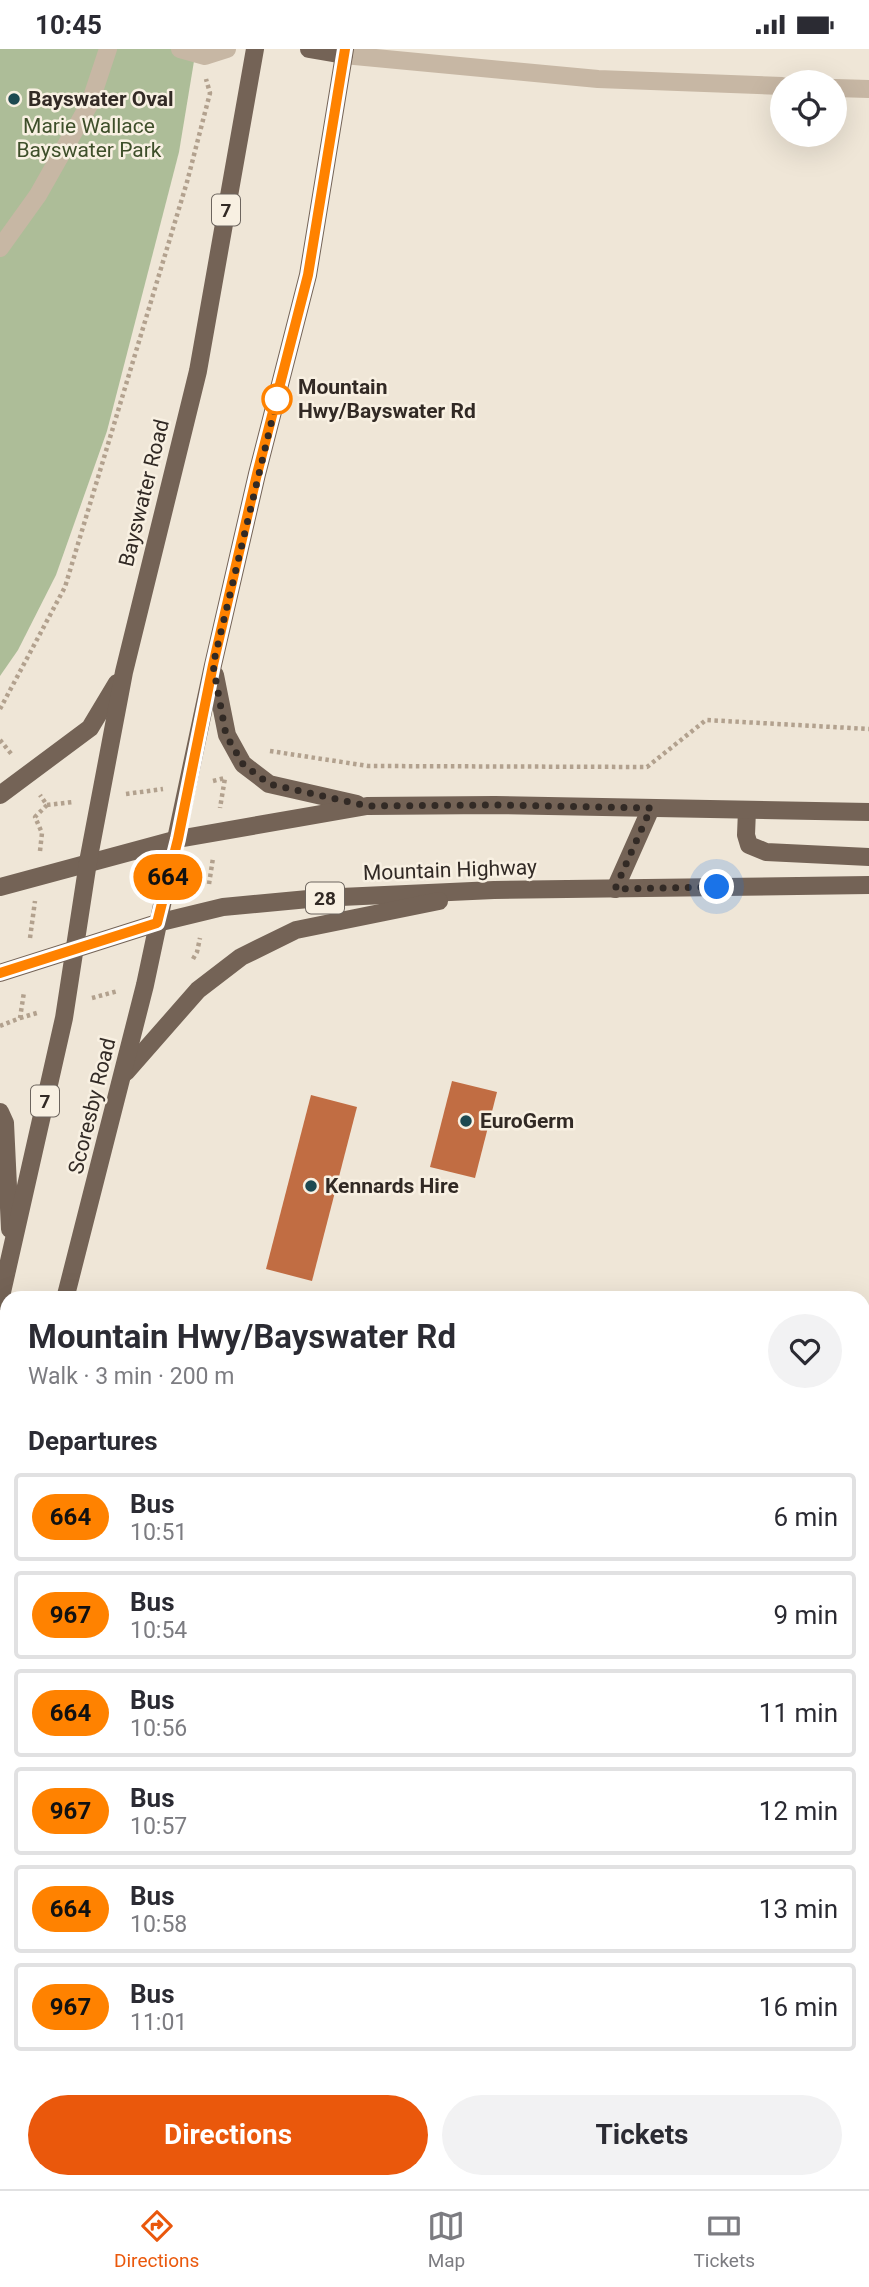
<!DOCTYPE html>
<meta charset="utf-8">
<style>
:root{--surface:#fff;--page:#f2f2f3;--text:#2b2b33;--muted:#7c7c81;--line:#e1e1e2;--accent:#ea580c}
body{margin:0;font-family:Roboto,sans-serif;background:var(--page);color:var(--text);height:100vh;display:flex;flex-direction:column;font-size:26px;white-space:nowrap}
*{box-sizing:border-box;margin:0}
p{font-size:23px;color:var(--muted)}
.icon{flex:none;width:38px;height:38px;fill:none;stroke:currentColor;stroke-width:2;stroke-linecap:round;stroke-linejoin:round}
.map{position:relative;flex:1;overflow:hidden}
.drawer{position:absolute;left:0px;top:1242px;width:870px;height:898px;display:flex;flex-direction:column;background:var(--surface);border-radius:21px 21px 0 0;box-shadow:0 7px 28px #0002}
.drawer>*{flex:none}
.badge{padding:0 14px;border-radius:23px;font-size:24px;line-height:46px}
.tools{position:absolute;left:770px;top:21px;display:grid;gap:14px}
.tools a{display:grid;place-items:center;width:77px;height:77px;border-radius:50%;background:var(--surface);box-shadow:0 7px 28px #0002;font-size:35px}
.you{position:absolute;width:35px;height:35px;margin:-18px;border:5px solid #fff;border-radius:50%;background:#1a73e8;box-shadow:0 0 0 10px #1a73e833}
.map>.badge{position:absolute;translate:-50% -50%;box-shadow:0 0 0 4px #fff}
h2{padding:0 28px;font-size:26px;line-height:63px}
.round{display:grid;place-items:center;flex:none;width:74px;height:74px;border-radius:37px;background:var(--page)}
.summary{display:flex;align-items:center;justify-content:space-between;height:119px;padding:0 28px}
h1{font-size:33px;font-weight:700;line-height:52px}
.button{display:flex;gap:14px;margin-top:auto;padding:14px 28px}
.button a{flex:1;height:80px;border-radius:42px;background:var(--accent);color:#fff;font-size:28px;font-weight:700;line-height:80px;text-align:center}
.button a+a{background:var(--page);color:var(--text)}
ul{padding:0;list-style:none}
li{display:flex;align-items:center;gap:21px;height:88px;margin:0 14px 10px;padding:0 14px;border:4px solid var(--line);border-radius:7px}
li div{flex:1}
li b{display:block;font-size:26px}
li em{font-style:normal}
li .badge{min-width:77px;font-weight:700;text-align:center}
.status{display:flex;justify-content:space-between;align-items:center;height:49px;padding:0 35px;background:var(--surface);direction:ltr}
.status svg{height:19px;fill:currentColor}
.dock{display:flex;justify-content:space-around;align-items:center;height:98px;border-top:2px solid var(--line);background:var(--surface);font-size:19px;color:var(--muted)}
.dock a{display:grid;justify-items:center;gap:4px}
.dock .on{color:var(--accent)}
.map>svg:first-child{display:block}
.green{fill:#adbd98}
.building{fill:#c16d43}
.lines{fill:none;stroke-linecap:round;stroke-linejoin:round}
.path{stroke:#b2a18e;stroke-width:4.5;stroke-dasharray:3.5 3.5;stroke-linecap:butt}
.minor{stroke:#c7b7a4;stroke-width:18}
.major{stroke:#746356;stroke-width:18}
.line-casing{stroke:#fff;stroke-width:16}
.line{stroke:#ff8200;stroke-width:10}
.walk{stroke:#322a25;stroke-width:7;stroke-dasharray:0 12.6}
.poi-dot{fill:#1d4951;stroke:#f8f0e2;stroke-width:2.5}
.stop-dot{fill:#fff;stroke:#ff8200;stroke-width:3.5}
.labels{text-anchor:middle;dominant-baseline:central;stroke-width:5;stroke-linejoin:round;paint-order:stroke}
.shield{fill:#f8f0e2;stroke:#6d655e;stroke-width:2}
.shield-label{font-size:19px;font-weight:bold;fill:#322a25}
.poi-label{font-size:21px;font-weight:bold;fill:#322a25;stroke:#f8f0e2;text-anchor:start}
.park-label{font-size:21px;fill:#3e4f2a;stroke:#f8f0e2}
.stop-label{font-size:21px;font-weight:bold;fill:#322a25;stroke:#f8f0e2;text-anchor:start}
.street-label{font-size:21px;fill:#322a25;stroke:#f8f0e2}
</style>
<div class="status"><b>10:45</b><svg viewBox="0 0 49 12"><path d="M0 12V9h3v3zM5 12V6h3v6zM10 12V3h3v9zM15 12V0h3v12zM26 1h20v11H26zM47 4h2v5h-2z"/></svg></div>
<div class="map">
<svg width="869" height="2140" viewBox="0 0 869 2140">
<rect width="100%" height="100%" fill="#efe6d7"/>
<polygon class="green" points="0,0 196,0 179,103 107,382 56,526 18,601 0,627"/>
<g class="building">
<polygon points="452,1032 497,1043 475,1129 430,1118"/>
<polygon points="311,1046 357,1058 312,1232 266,1220"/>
<polygon points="4,1774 7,1775 7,1878 0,1876 0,1787"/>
<polygon points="2,1958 7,1959 7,2054 0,2052"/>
<polygon points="128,2133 364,2133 364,2140 126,2140"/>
<polygon points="742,2133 856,2133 869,2137 869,2140 741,2140"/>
</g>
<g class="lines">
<g class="path">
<polyline points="0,660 65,538 187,133 210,44 206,30"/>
<polyline points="0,691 13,707"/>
<polyline points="270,702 368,717 647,718 706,671 869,680"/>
<polyline points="213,732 225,729 220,759"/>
<polyline points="126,745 163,740"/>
<polyline points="47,756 73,753"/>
<polyline points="40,802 42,784 35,768 47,756 40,746"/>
<polyline points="209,835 213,809"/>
<polyline points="30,889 35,852"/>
<polyline points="193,910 197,903 200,889"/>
<polyline points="92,949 118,942"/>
<polyline points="20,969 40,963"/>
<polyline points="0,977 20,969 24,943"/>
</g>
<g class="minor">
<polyline points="180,0 205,7 227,0"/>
<polyline points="344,6 598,30 782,37"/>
<polyline points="835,39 869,40"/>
<polyline points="0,199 38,146 90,54 108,0"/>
</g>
<g class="major">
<polyline points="309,0 344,6"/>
<polyline points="215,626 227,686 243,715 269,735 357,755"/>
<polyline points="0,746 90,679 117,634"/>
<polyline points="747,761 746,786 749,796 766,803 869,808"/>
<polyline points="0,838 178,790 367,757 495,756 869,763"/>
<polyline points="615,840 651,759"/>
<polyline points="0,924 157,874 223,858 319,849 494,841 869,836"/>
<polyline points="126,1023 198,941 241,908 296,881 439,852"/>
<polyline points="0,1063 5,1074 10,1180"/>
<polyline points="65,1250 145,936 213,616 257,425 308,226 345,0"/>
<polyline points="0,1252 64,969 88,813 124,623 198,322 255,0"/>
<polyline points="0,1495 7,1468"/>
</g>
</g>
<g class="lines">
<g class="line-casing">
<polyline id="line" points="0,924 157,874 178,790 213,616 257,425 308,226 345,0"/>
</g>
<use href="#line" class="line"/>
<polyline class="walk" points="277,350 213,616 226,686 243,715 269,735 367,757 495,756 651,759 615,840 717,838"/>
</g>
<g class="poi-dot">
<circle cx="14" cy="50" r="7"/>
<circle cx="466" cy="1072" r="7"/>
<circle cx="311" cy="1137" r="7"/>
</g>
<circle class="stop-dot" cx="277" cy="350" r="14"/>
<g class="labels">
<g class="shield">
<rect x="212" y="145.5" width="28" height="31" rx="5"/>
<rect x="306" y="833.5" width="38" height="31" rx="5"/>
<rect x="31" y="1036.5" width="28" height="31" rx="5"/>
</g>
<g class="shield-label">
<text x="226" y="161">7</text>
<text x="325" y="849">28</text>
<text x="45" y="1052">7</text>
</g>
<g class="poi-label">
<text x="28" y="50">Bayswater Oval</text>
<text x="480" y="1072">EuroGerm</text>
<text x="325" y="1137">Kennards Hire</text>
</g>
<g class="park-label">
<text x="89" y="77">Marie Wallace<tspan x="89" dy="24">Bayswater Park</tspan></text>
</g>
<g class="stop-label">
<text x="298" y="338">Mountain<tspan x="298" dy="24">Hwy/Bayswater Rd</tspan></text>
</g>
<g class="street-label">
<text transform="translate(144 444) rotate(-76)">Bayswater Road</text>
<text transform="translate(450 821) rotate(-2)">Mountain Highway</text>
<text transform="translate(92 1057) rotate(-76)">Scoresby Road</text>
</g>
</g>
</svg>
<div class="tools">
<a><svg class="icon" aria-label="locate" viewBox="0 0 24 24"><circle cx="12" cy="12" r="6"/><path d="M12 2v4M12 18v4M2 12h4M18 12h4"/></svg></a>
</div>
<div class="you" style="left:717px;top:838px"></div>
<b class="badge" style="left:168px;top:828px;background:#ff8200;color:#111">664</b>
<section class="drawer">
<div class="summary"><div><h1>Mountain Hwy/Bayswater Rd</h1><p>Walk · 3 min · 200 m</p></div><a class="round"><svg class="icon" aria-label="heart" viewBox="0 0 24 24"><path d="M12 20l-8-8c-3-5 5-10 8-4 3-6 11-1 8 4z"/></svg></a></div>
<h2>Departures</h2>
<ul>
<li><span class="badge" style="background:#ff8200;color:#111">664</span><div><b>Bus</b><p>10:51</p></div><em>6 min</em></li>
<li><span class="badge" style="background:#ff8200;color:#111">967</span><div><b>Bus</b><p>10:54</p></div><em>9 min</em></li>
<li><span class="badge" style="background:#ff8200;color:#111">664</span><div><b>Bus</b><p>10:56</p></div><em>11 min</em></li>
<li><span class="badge" style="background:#ff8200;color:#111">967</span><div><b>Bus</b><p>10:57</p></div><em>12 min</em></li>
<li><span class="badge" style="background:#ff8200;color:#111">664</span><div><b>Bus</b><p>10:58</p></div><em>13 min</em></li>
<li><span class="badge" style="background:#ff8200;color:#111">967</span><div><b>Bus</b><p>11:01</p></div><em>16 min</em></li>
</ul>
<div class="button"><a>Directions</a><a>Tickets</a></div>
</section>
</div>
<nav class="dock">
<a class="on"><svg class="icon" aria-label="directions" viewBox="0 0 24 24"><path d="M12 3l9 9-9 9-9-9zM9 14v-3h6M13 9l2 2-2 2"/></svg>Directions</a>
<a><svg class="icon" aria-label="map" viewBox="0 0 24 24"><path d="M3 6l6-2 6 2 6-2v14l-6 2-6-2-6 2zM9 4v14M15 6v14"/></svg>Map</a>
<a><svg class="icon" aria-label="tickets" viewBox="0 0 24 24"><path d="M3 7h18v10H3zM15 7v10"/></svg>Tickets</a>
</nav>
